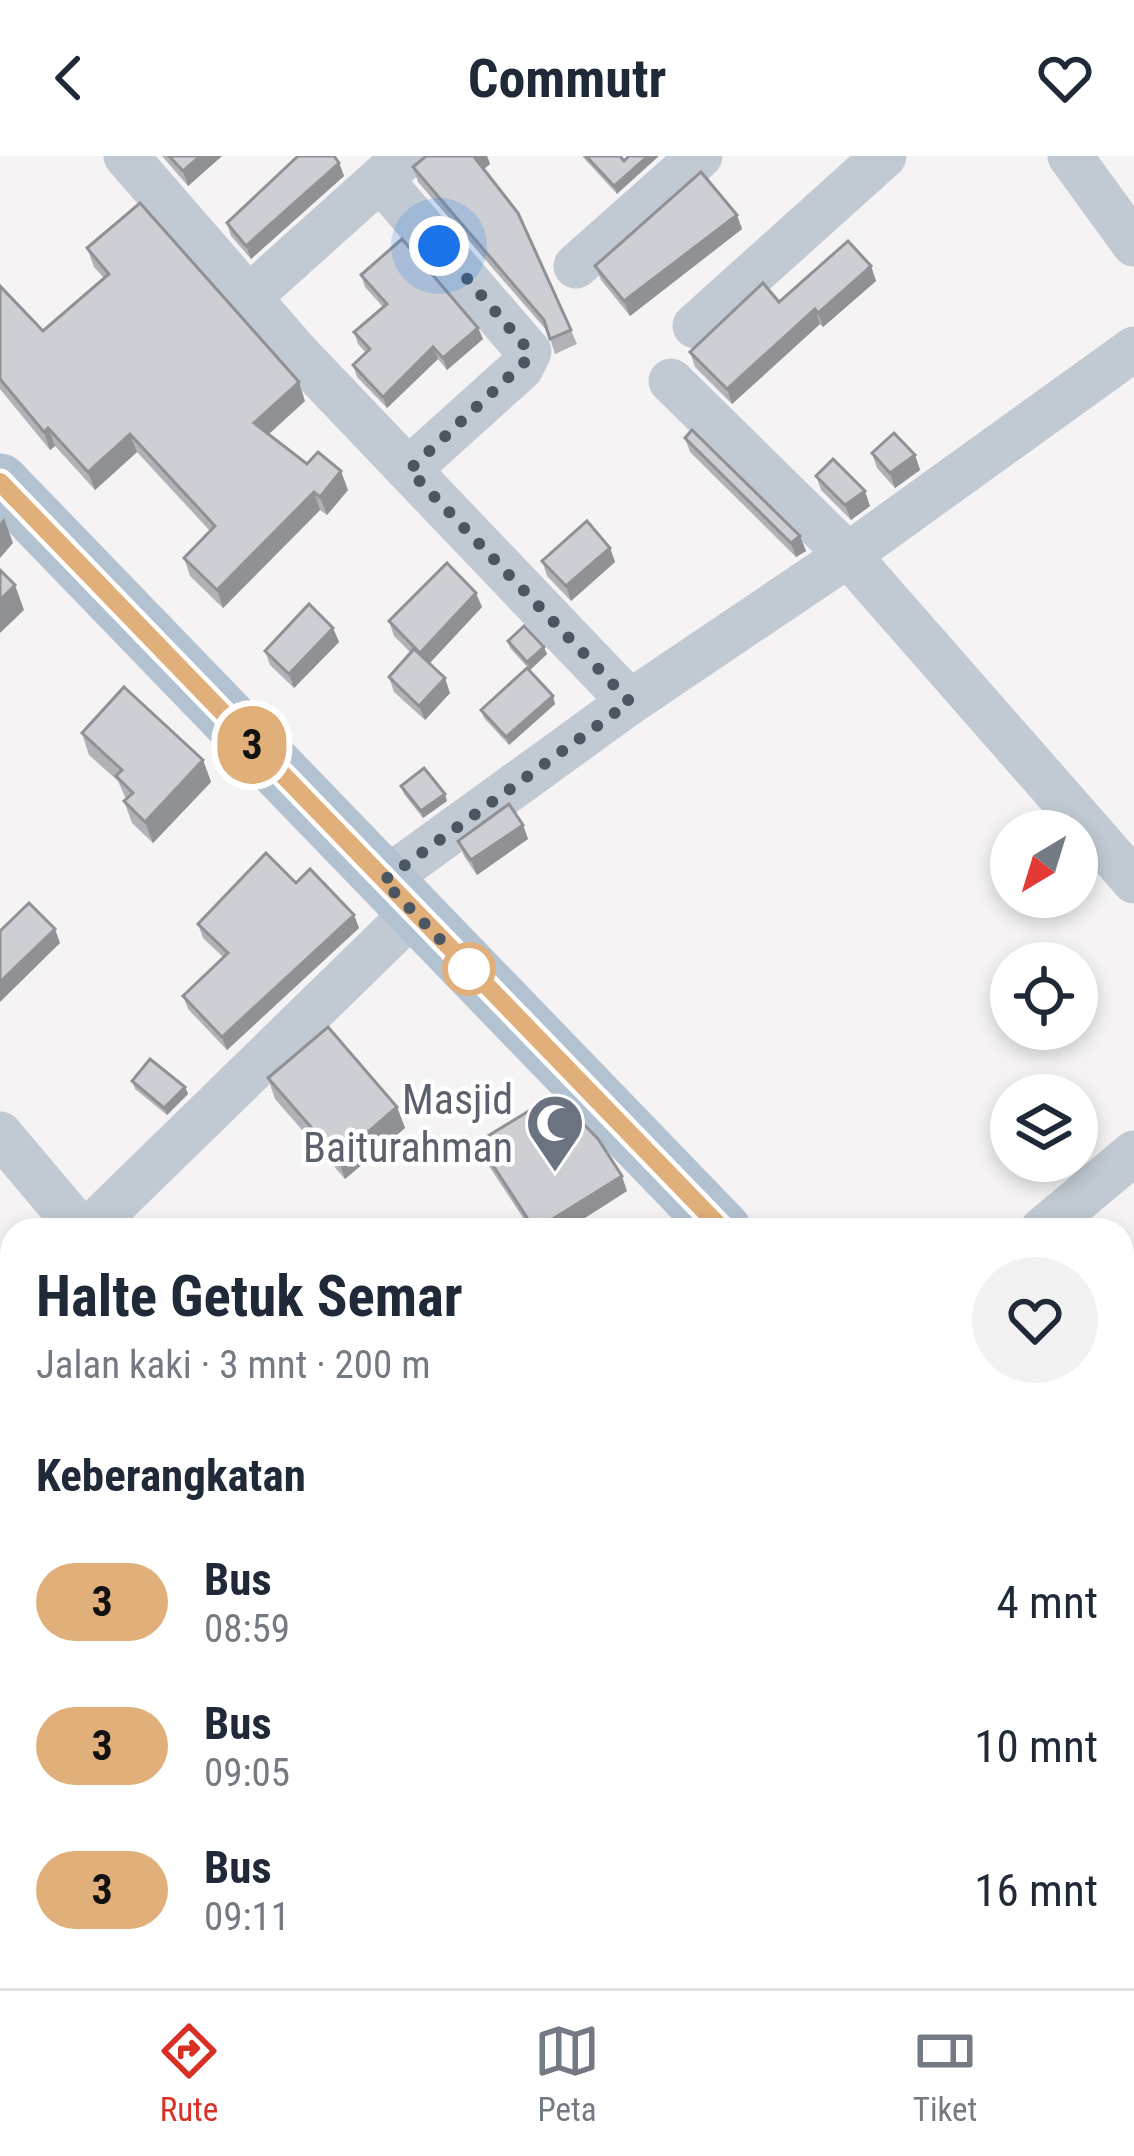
<!DOCTYPE html>
<html lang="id">
<meta charset="utf-8">
<style>
:root{--surface:#fff;--page:#f2f2f3;--text:#1f2937;--muted:#747a83;--line:#e0e1e3;--accent:#d93025}
body{margin:0;font-family:"Roboto Condensed",sans-serif;background:var(--page);color:var(--text);height:100vh;display:flex;flex-direction:column;font-size:45px;white-space:nowrap}
*{box-sizing:border-box;margin:0}
p{font-size:39px;color:var(--muted)}
.icon{flex:none;width:66px;height:66px;fill:none;stroke:currentColor;stroke-width:2;stroke-linecap:round;stroke-linejoin:round}
.map{position:relative;flex:1;overflow:hidden}
.panel{position:absolute;left:0px;top:1062px;width:1134px;height:771px;display:flex;flex-direction:column;background:var(--surface);border-radius:36px 36px 0 0;box-shadow:0 6px 18px #0003}
.panel>*{flex:none}
.badge{padding:0 24px;border-radius:39px;font-size:42px;line-height:78px}
.needle{width:78px;rotate:218deg}
.tools{position:absolute;left:990px;top:654px;display:grid;gap:24px}
.tools a{display:grid;place-items:center;width:108px;height:108px;border-radius:50%;background:var(--surface);box-shadow:0 6px 18px #0003;font-size:60px}
.you{position:absolute;width:60px;height:60px;margin:-30px;border:9px solid #fff;border-radius:50%;background:#1a73e8;box-shadow:0 0 0 18px #1a73e833}
.map>.badge{position:absolute;translate:-50% -50%;box-shadow:0 0 0 6px #fff}
h2{padding:0 36px;font-size:45px;line-height:108px}
.round{display:grid;place-items:center;flex:none;width:126px;height:126px;border-radius:63px;background:var(--page)}
.summary{display:flex;align-items:center;justify-content:space-between;height:204px;padding:0 36px}
h1{font-size:57px;font-weight:700;line-height:90px}
ul{padding:0;list-style:none}
li{display:flex;align-items:center;gap:36px;height:144px;padding:0 36px}
li div{flex:1}
li b{display:block;font-size:45px}
li em{font-style:normal}
li .badge{min-width:132px;font-weight:700;text-align:center}
header{display:flex;justify-content:space-between;align-items:center;height:156px;padding:0 36px;background:var(--surface);font-size:54px;font-weight:700}
.tabs{display:flex;justify-content:space-around;align-items:center;height:168px;border-top:3px solid var(--line);background:var(--surface);font-size:33px;color:var(--muted)}
.tabs a{display:grid;justify-items:center;gap:6px}
.tabs .selected{color:var(--accent)}
.map>svg:first-child{display:block}
.lines{fill:none;stroke-linecap:round;stroke-linejoin:round}
.minor{stroke:#c1cad2;stroke-width:45}
.major{stroke:#b3c2d1;stroke-width:57}
.wall{fill:#b0b2b7}
.shaded-wall{fill:#909195}
.building{fill:#cdcfd5;stroke:#909195;stroke-width:3}
.line-casing{stroke:#fff;stroke-width:27}
.line{stroke:#e1af79;stroke-width:18}
.walk{stroke:#4a5661;stroke-width:12;stroke-dasharray:0 21.6}
.stop-dot{fill:#fff;stroke:#e1af79;stroke-width:6}
.labels{text-anchor:middle;dominant-baseline:central;stroke-width:9;stroke-linejoin:round;paint-order:stroke}
.worship-label{font-size:42px;fill:#5b616d;stroke:#fff;text-anchor:end}
</style>
<header><svg class="icon" aria-label="back" viewBox="0 0 24 24"><path d="M15 5l-7 7 7 7"/></svg>Commutr<svg class="icon" aria-label="heart" viewBox="0 0 24 24"><path d="M12 20l-8-8c-3-5 5-10 8-4 3-6 11-1 8 4z"/></svg></header>
<div class="map">
<svg width="1134" height="1832" viewBox="0 0 1134 1832">
<rect width="100%" height="100%" fill="#f5f3f3"/>
<g class="lines">
<g class="minor">
<polyline points="126,0 297,197 630,546"/>
<polyline points="1070,0 1134,88"/>
<polyline points="381,24 529,196 521,212 409,313"/>
<polyline points="576,110 700,0"/>
<polyline points="249,141 406,0"/>
<polyline points="695,170 884,0"/>
<polyline points="671,225 848,399 1134,725"/>
<polyline points="383,725 630,546 848,399 1134,193"/>
<polyline points="0,978 81,1074"/>
<polyline points="88,1074 414,756"/>
<polyline points="1042,1074 1134,997"/>
<polyline points="0,1163 12,1151"/>
<polyline points="1122,1595 1134,1585"/>
<polyline points="0,1750 12,1765"/>
<polyline points="687,1821 696,1832"/>
<polyline points="39,1832 52,1821"/>
<polyline points="820,1832 834,1821"/>
</g>
<g class="major">
<polyline points="0,326 723,1074"/>
<polyline points="1122,1492 1134,1505"/>
</g>
</g>
<g class="wall">
<polygon points="162,0 222,0 188,30"/>
<polygon points="426,0 487,0 490,8 484,13 571,174 577,188 555,198 548,176 418,26 413,11"/>
<polygon points="582,0 620,0 624,5 617,38"/>
<polygon points="339,7 344,20 251,103 231,80 227,67"/>
<polygon points="737,59 742,73 630,160 601,124 595,110"/>
<polygon points="87,92 305,245 269,278 307,308 348,334 327,359 320,354 223,452 190,420 184,402 210,375 137,296 95,334 55,290 50,294 0,233 0,130 43,175 104,122 94,111"/>
<polygon points="871,110 876,125 823,171 820,168 732,248 695,211 690,196 779,146"/>
<polygon points="361,119 478,172 483,183 447,214 438,203 387,252 357,221 353,209 366,197 358,188 354,176 383,151 365,131"/>
<polygon points="685,282 800,380 806,395 796,401 690,296"/>
<polygon points="872,297 915,299 920,314 895,332 877,312"/>
<polygon points="816,320 870,350 851,364 821,334"/>
<polygon points="610,392 615,406 571,445 547,420 542,405"/>
<polygon points="482,451 429,508 450,537 425,564 394,536 389,521 411,497 394,480 389,465"/>
<polygon points="333,472 339,486 294,532 270,509 265,495"/>
<polygon points="508,485 547,498 530,514 510,492"/>
<polygon points="553,540 555,548 509,589 484,562 481,554"/>
<polygon points="82,577 203,604 211,626 153,687 132,667 124,645 126,643 118,625 89,599"/>
<polygon points="401,630 447,645 423,662 404,638"/>
<polygon points="523,669 528,683 477,719 464,700 458,685"/>
<polygon points="296,727 354,759 359,772 227,894 188,853 183,840 223,801 203,782 198,768"/>
<polygon points="268,922 397,951 405,972 345,1023 275,943"/>
<polygon points="132,925 185,931 188,938 167,959 135,933"/>
<polygon points="478,986 627,1035 566,1074 531,1074 483,1001"/>
</g>
<g class="shaded-wall">
<polygon points="200,0 222,0 188,30 183,15"/>
<polygon points="477,0 487,0 490,8 480,16 475,2"/>
<polygon points="648,0 659,0 617,38 614,30"/>
<polygon points="339,7 344,20 251,103 246,90"/>
<polygon points="737,59 742,73 630,160 624,145"/>
<polygon points="871,110 876,125 823,171 818,157"/>
<polygon points="815,153 820,168 732,248 727,233"/>
<polygon points="478,172 483,183 447,214 443,202"/>
<polygon points="433,191 438,203 387,252 383,241"/>
<polygon points="299,226 305,245 261,285 254,267"/>
<polygon points="48,272 55,290 50,294 44,276"/>
<polygon points="130,278 137,296 95,334 88,316"/>
<polygon points="915,299 920,314 895,332 890,317"/>
<polygon points="341,315 348,334 327,359 320,341"/>
<polygon points="865,335 870,350 851,364 845,349"/>
<polygon points="314,336 320,354 223,452 217,434"/>
<polygon points="4,362 13,387 0,402 0,367"/>
<polygon points="800,380 806,395 796,401 791,387"/>
<polygon points="610,392 615,406 571,445 566,430"/>
<polygon points="15,429 24,454 0,477 0,444"/>
<polygon points="476,437 482,451 425,512 420,497"/>
<polygon points="333,472 339,486 294,532 289,518"/>
<polygon points="544,491 547,498 530,514 527,506"/>
<polygon points="445,522 450,537 425,564 419,550"/>
<polygon points="553,540 555,548 509,589 506,581"/>
<polygon points="203,604 211,626 153,687 145,666"/>
<polygon points="445,638 447,645 423,662 421,655"/>
<polygon points="523,669 528,683 477,719 471,704"/>
<polygon points="354,759 359,772 227,894 222,881"/>
<polygon points="55,773 60,787 0,846 0,826"/>
<polygon points="185,931 188,938 167,959 164,952"/>
<polygon points="397,951 405,972 345,1023 338,1002"/>
<polygon points="622,1020 627,1035 566,1074 538,1074"/>
<polygon points="12,1278 12,1297 7,1301 1,1287"/>
<polygon points="12,1579 12,1599 7,1603 2,1589"/>
<polygon points="924,1821 947,1821 933,1832 910,1832"/>
</g>
<g class="building">
<polygon points="169,0 200,0 183,15"/>
<polygon points="298,0 334,0 339,7 246,90 227,67"/>
<polygon points="426,0 477,0 475,2 518,57 571,174 550,183 544,164 413,11"/>
<polygon points="586,0 620,0 624,5 629,0 648,0 614,30"/>
<polygon points="701,16 737,59 624,145 595,110"/>
<polygon points="140,47 299,226 254,267 307,308 318,296 341,315 320,341 314,336 217,434 184,402 215,370 130,278 88,316 48,272 44,276 0,223 0,130 43,175 109,118 87,92"/>
<polygon points="402,83 478,172 443,202 433,191 383,241 353,209 370,193 354,176 387,148 361,119"/>
<polygon points="848,85 871,110 818,157 815,153 727,233 690,196 763,127 779,146"/>
<polygon points="692,274 800,380 791,387 685,282"/>
<polygon points="894,277 915,299 890,317 872,297"/>
<polygon points="833,303 865,335 845,349 816,320"/>
<polygon points="587,365 610,392 566,430 542,405"/>
<polygon points="447,407 476,437 420,497 389,465"/>
<polygon points="0,414 15,429 0,444"/>
<polygon points="309,448 333,472 289,518 265,495"/>
<polygon points="524,470 544,491 527,506 508,485"/>
<polygon points="414,493 445,522 419,550 389,521"/>
<polygon points="527,512 553,540 506,581 481,554"/>
<polygon points="124,531 203,604 145,666 124,645 133,637 116,620 122,614 82,577"/>
<polygon points="424,612 445,638 421,655 401,630"/>
<polygon points="509,648 523,669 471,704 458,685"/>
<polygon points="266,697 296,727 310,713 354,759 222,881 183,840 228,797 198,768"/>
<polygon points="29,747 55,773 0,826 0,775"/>
<polygon points="328,871 397,951 338,1002 268,922"/>
<polygon points="150,903 185,931 164,952 132,925"/>
<polygon points="555,939 598,983 622,1020 535,1074 478,986"/>
<polygon points="6,1179 12,1186 12,1278 1,1287 0,1186"/>
<polygon points="6,1525 12,1531 12,1579 2,1589 0,1587 0,1531"/>
<polygon points="850,1821 924,1821 910,1832 838,1832"/>
</g>
<g class="lines">
<g class="line-casing">
<polyline id="line" points="0,326 723,1074"/>
</g>
<use href="#line" class="line"/>
<polyline class="walk" points="439,90 525,190 529,202 409,314 630,546 383,725 476,820 469,813"/>
</g>
<defs>
<g id="mosque-pin" transform="scale(3)"><path d="M0 17L-7.5 6A9.5 9.5 0 1 1 7.5 6Z" fill="#6b7280" stroke="#fff"/><path d="M3.5-4.9A6 6 0 1 0 3.5 4.9A5 5 0 1 1 3.5-4.9Z" fill="#fff"/></g>
</defs>
<g fill-rule="evenodd">
<use href="#mosque-pin" x="555" y="967"/>
</g>
<circle class="stop-dot" cx="469" cy="813" r="24"/>
<g class="labels">
<g class="worship-label">
<text x="513" y="943">Masjid<tspan x="513" dy="48">Baiturahman</tspan></text>
</g>
</g>
</svg>
<div class="tools">
<a><svg class="needle" viewBox="-14 -14 28 28"><path d="M0-13l5 13h-10z" fill="#e53935"/><path d="M0 13l5-13h-10z" fill="#747a83"/></svg></a>
<a><svg class="icon" aria-label="locate" viewBox="0 0 24 24"><circle cx="12" cy="12" r="6"/><path d="M12 2v4M12 18v4M2 12h4M18 12h4"/></svg></a>
<a><svg class="icon" aria-label="layers" viewBox="0 0 24 24"><path d="M12 4l9 5-9 5-9-5zM3 14l9 5 9-5"/></svg></a>
</div>
<div class="you" style="left:439px;top:90px"></div>
<b class="badge" style="left:252px;top:589px;background:#e1af79;color:#111">3</b>
<section class="panel">
<div class="summary"><div><h1>Halte Getuk Semar</h1><p>Jalan kaki · 3 mnt · 200 m</p></div><a class="round"><svg class="icon" aria-label="heart" viewBox="0 0 24 24"><path d="M12 20l-8-8c-3-5 5-10 8-4 3-6 11-1 8 4z"/></svg></a></div>
<h2>Keberangkatan</h2>
<ul>
<li><span class="badge" style="background:#e1af79;color:#111">3</span><div><b>Bus</b><p>08:59</p></div><em>4 mnt</em></li>
<li><span class="badge" style="background:#e1af79;color:#111">3</span><div><b>Bus</b><p>09:05</p></div><em>10 mnt</em></li>
<li><span class="badge" style="background:#e1af79;color:#111">3</span><div><b>Bus</b><p>09:11</p></div><em>16 mnt</em></li>
</ul>
</section>
</div>
<nav class="tabs">
<a class="selected"><svg class="icon" aria-label="directions" viewBox="0 0 24 24"><path d="M12 3l9 9-9 9-9-9zM9 14v-3h6M13 9l2 2-2 2"/></svg>Rute</a>
<a><svg class="icon" aria-label="map" viewBox="0 0 24 24"><path d="M3 6l6-2 6 2 6-2v14l-6 2-6-2-6 2zM9 4v14M15 6v14"/></svg>Peta</a>
<a><svg class="icon" aria-label="tickets" viewBox="0 0 24 24"><path d="M3 7h18v10H3zM15 7v10"/></svg>Tiket</a>
</nav>
